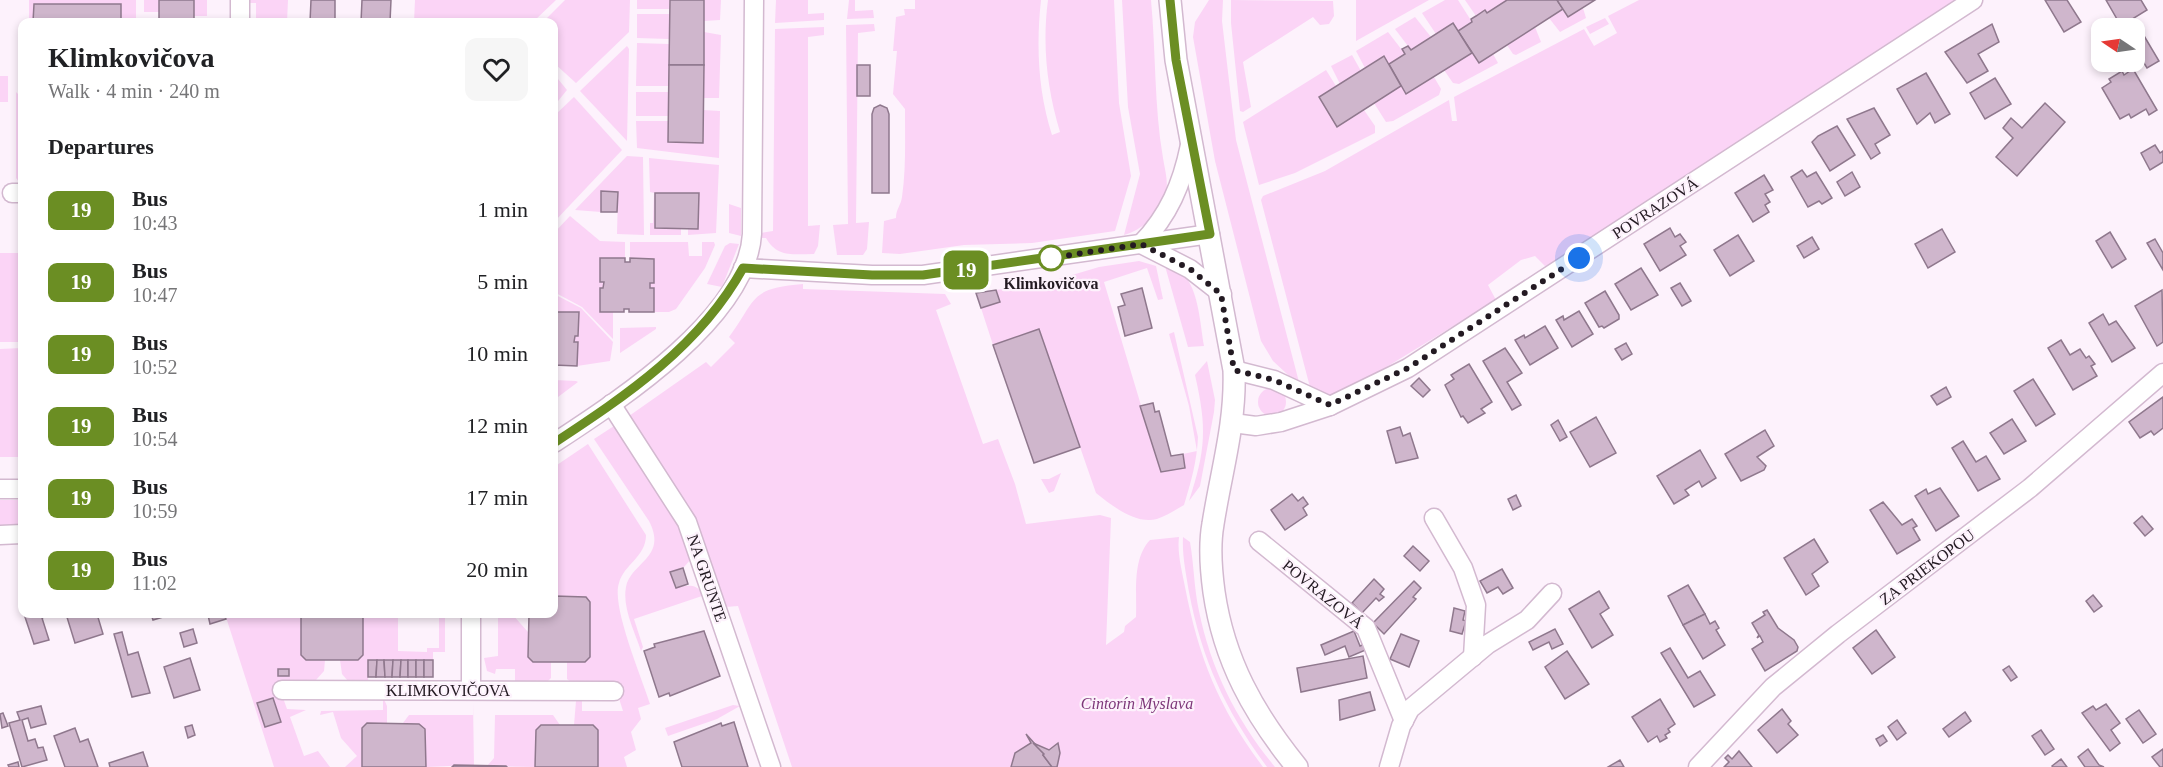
<!DOCTYPE html>
<meta charset="utf-8">
<style>
:root{--surface:#fff;--page:#f6f6f6;--text:#202124;--muted:#757577}
body{margin:0;font-family:Georgia,serif;background:var(--page);color:var(--text);height:100vh;display:flex;flex-direction:column;font-size:22px;white-space:nowrap}
*{box-sizing:border-box;margin:0}
p{font-size:20px;color:var(--muted)}
.icon{flex:none;width:33px;height:33px;fill:none;stroke:currentColor;stroke-width:2;stroke-linecap:round;stroke-linejoin:round}
.map{position:relative;flex:1;overflow:hidden}
.panel{position:absolute;left:18px;top:18px;width:540px;height:600px;display:flex;flex-direction:column;background:var(--surface);border-radius:12px;box-shadow:0 3px 9px #0003}
.panel>*{flex:none}
.badge{padding:0 12px;border-radius:9px;font-size:21px;line-height:39px}
.needle{width:39px;rotate:283deg}
.fabs{position:absolute;left:2091px;top:18px;display:grid;gap:12px}
.fabs a{display:grid;place-items:center;width:54px;height:54px;border-radius:12px;background:var(--surface);box-shadow:0 3px 9px #0003;font-size:30px}
.you{position:absolute;width:30px;height:30px;margin:-15px;border:4px solid #fff;border-radius:50%;background:#1a73e8;box-shadow:0 0 0 9px #1a73e833}
.map>.badge{position:absolute;translate:-50% -50%;box-shadow:0 0 0 3px #fff}
h2{padding:0 30px;font-size:22px;line-height:54px}
.round{display:grid;place-items:center;flex:none;width:63px;height:63px;border-radius:12px;background:var(--page)}
.overview{display:flex;align-items:center;justify-content:space-between;height:102px;padding:0 30px}
h1{font-size:28px;font-weight:800;line-height:45px}
ul{padding:0;list-style:none}
li{display:flex;align-items:center;gap:18px;height:72px;padding:0 30px}
li div{flex:1}
li b{display:block;font-size:22px}
li em{font-style:normal}
li .badge{min-width:66px;font-weight:700;text-align:center}
.map>svg:first-child{display:block}
.green{fill:#fbd4f6;fill-rule:evenodd}
.building{fill:#cfb6cc;stroke:#8f788d;stroke-width:1.5}
.lines{fill:none;stroke-linecap:round;stroke-linejoin:round}
.minor-casing{stroke:#d3b9d0;stroke-width:21}
.tertiary-casing{stroke:#d3b9d0;stroke-width:24}
.minor{stroke:#fff;stroke-width:18}
.tertiary{stroke:#fff;stroke-width:21}
.line-casing{stroke:#fff;stroke-width:14}
.line{stroke:#6b8e23;stroke-width:9}
.walk{stroke:#231a22;stroke-width:6;stroke-dasharray:0 10.8}
.stop-dot{fill:#fff;stroke:#6b8e23;stroke-width:3}
.labels{text-anchor:middle;dominant-baseline:central;stroke-width:4.5;stroke-linejoin:round;paint-order:stroke}
.street-label{font-size:16px;fill:#231a22;stroke:#fdf2fc}
.stop-label{font-size:16px;font-weight:bold;fill:#231a22;stroke:#fdf2fc}
.park-label{font-size:16px;font-style:italic;fill:#7d3679;stroke:#fdf2fc}
</style>
<div class="map">
<svg width="2163" height="767" viewBox="0 0 2163 767">
<rect width="100%" height="100%" fill="#fdf2fc"/>
<g class="green">
<polygon points="29,0 136,0 136,22 121,22 120,4 34,4 33,22 29,22"/>
<rect x="144" y="0" width="15" height="12"/>
<rect x="194" y="0" width="13" height="16"/>
<polygon points="249,0 288,0 287,22 256,22 256,3 249,3"/>
<polygon points="415,0 556,0 533,22 414,22"/>
<polygon points="565,0 630,0 629,32 576,83 554,63 554,22 543,22"/>
<polygon points="637,0 670,0 669,9 637,9"/>
<polygon points="704,0 721,0 720,20 704,21"/>
<polygon points="776,0 808,0 808,14 824,13 824,20 775,23"/>
<polygon points="849,0 855,0 855,11 873,10 874,18 847,19"/>
<path d="M915,0H1041C1036,46 1038,91 1052,135L1060,132C1047,89 1042,45 1048,0H1114L1119,103L1131,176L1115,231L1032,243L964,245L900,254L882,253L884,221L896,218C896,209 901,205 902,197C906,170 905,142 905,115V109L893,94L897,51H893L896,17L905,15L904,9H915Z"/>
<path d="M1122,0H1151C1156,53 1154,105 1163,158C1165,171 1170,186 1164,199C1157,216 1142,230 1124,235L1140,174L1128,107Z"/>
<polygon points="1209,0 1223,0 1222,21 1236,140 1300,386 1273,361 1261,341 1215,161 1193,37 1195,22"/>
<polygon points="1231,0 1333,1 1334,16 1329,24 1320,25 1313,17 1243,62 1251,107 1243,112 1240,111 1231,23"/>
<polygon points="1356,0 1429,0 1356,41"/>
<polygon points="1445,0 1458,0 1472,22 1458,31 1453,23 1436,34 1422,13"/>
<polygon points="1465,0 1507,0 1487,13 1485,10 1476,16"/>
<polygon points="1639,0 1958,0 1556,263 1545,266 1535,256 1521,260 1488,285 1496,300 1362,382 1334,395 1311,391 1261,200 1263,196 1325,171 1449,100 1452,121 1457,121 1454,97 1584,29 1594,46 1617,33 1608,16"/>
<polygon points="1583,8 1586,18 1560,32 1549,18 1563,9 1568,17"/>
<polygon points="637,14 669,14 669,39 637,38"/>
<polygon points="1415,17 1431,37 1411,50 1395,29"/>
<polygon points="1605,18 1609,24 1590,34 1586,27"/>
<polygon points="874,24 875,31 858,33 856,223 869,222 867,249 863,255 837,255 833,225 848,224 846,25"/>
<path d="M824,27V35L808,37V226L820,225L818,246L814,254C794,254 777,258 766,238H761V233L773,231L775,29Z"/>
<polygon points="1535,27 1541,42 1516,55 1513,54 1507,45"/>
<polygon points="704,32 721,35 719,98 703,98"/>
<polygon points="1388,32 1405,54 1389,64 1384,57 1365,68 1356,51"/>
<polygon points="637,43 669,44 669,86 636,86"/>
<polygon points="627,46 629,49 627,141 580,91"/>
<polygon points="1472,53 1479,63 1493,54 1498,63 1459,84 1453,83 1444,70"/>
<polygon points="1352,55 1361,71 1340,84 1331,66"/>
<polygon points="1326,70 1336,86 1319,98 1337,126 1364,110 1375,126 1375,133 1295,173 1259,185 1243,122"/>
<rect x="0" y="76" width="8" height="26"/>
<polygon points="1434,77 1441,89 1439,95 1393,121 1386,122 1374,103 1401,86 1407,94"/>
<polygon points="558,79 567,90 554,106 554,83"/>
<polygon points="16,92 22,98 22,186 16,178"/>
<polygon points="636,92 669,92 668,116 636,116"/>
<polygon points="574,97 622,150 554,222 554,116"/>
<polygon points="703,110 720,111 719,158 637,148 636,121 669,121 669,142 703,143"/>
<polygon points="627,156 643,157 644,235 617,234 618,192 601,191 601,212 575,210"/>
<polygon points="649,158 719,165 716,233 688,235 688,229 698,228 698,193 656,193 655,228 681,229 681,235 650,235 650,223 653,223 654,193 650,192"/>
<polygon points="729,204 741,208 741,236 729,233"/>
<polygon points="570,216 600,241 625,242 625,258 600,282 604,282 603,288 600,288 600,312 613,312 613,339 582,307 554,292 554,233"/>
<polygon points="630,242 688,242 689,256 702,256 702,242 714,242 715,245 705,268 676,309 669,312 654,312 654,288 650,288 650,283 654,282 654,259 630,258"/>
<polygon points="730,243 739,244 722,287 707,284 725,246"/>
<rect x="0" y="253" width="22" height="89"/>
<path d="M1163,259C1169,264 1177,268 1182,273C1199,289 1200,324 1204,346L1188,347Z"/>
<path d="M1139,261L1156,266L1163,299L1158,300L1147,268L1104,282L1161,472L1185,468L1183,454L1197,451L1189,406L1169,334L1174,332L1198,437C1197,461 1191,482 1184,505C1175,510 1166,516 1157,519C1136,525 1111,505 1096,493L1039,329L993,345L981,308L1000,302L996,290L1052,281L1099,267Z"/>
<path d="M803,284V289L945,294L951,304L936,310L983,444L998,439L1015,484L1026,524L1100,515L1111,518L1106,645L1124,632L1125,626L1136,617C1137,592 1132,559 1150,540L1179,537C1177,553 1182,571 1185,587C1199,659 1219,708 1263,767H792L738,606L726,607L694,516L629,416L706,362L711,367L735,343L729,337C758,297 749,289 803,284Z"/>
<polygon points="554,294 581,308 613,342 610,361 577,366 578,342 574,342 575,336 578,336 578,313 555,312"/>
<polygon points="656,327 656,329 620,353 620,328"/>
<polygon points="22,348 22,457 0,457 0,349"/>
<path d="M1207,361L1215,400L1214,412L1200,486L1189,501C1206,449 1207,428 1195,375Z"/>
<polygon points="554,380 576,381 578,382 554,400"/>
<circle cx="1272" cy="402" r="14"/>
<path d="M614,426L686,536L691,559L684,567L671,572L675,588C698,582 702,588 708,609L702,596L634,619L643,647L641,651C635,632 622,608 626,587C631,562 668,558 649,521L594,439Z"/>
<path d="M588,444L646,535C646,557 624,564 619,583C611,606 642,678 650,704L638,708L641,719L631,732L636,750L624,757L627,767H598L593,725H574L576,701L582,699V711H623L614,683L571,682L567,679V662H585L590,657V602L586,597L554,596V467Z"/>
<polygon points="1061,473 1054,491 1049,493 1041,479 1049,479"/>
<rect x="0" y="500" width="22" height="30"/>
<path d="M1183,537L1190,542C1194,565 1194,588 1199,611C1211,670 1237,721 1275,767H1267C1226,711 1202,661 1189,592C1186,574 1182,555 1183,537Z"/>
<path d="M225,614H301V655L325,660L324,671L316,680L277,681L287,709L306,710L290,717L304,756L318,751L330,767H274ZM258,703L280,722L265,727Z"/>
<polygon points="363,614 398,614 398,651 427,652 427,648 439,648 439,614 445,614 445,652 433,652 433,660 369,660 368,681 348,681 342,674 340,660 358,660 363,655"/>
<polygon points="498,614 512,614 528,632 528,657 551,662 551,678 547,682 515,682 515,669 496,669 495,674 487,671 484,658 498,656"/>
<polygon points="383,697 387,706 387,723 367,723 362,728 362,767 345,767 357,756 341,738 333,712 320,715 321,711 383,710"/>
<polygon points="473,702 474,765 426,767 425,729 419,724 403,723 409,715 473,715"/>
<polygon points="733,705 740,706 717,719 668,736 665,728"/>
<polygon points="495,715 553,715 560,725 541,725 536,730 535,767 487,766 494,758"/>
</g>
<g class="building">
<rect x="159" y="0" width="35" height="22"/>
<polygon points="311,0 335,0 335,22 310,22"/>
<polygon points="362,0 391,0 390,22 361,22"/>
<polygon points="670,0 704,0 704,65 669,65"/>
<polygon points="1507,0 1557,0 1563,9 1479,63 1458,31 1472,22 1471,19 1476,16 1485,10 1487,13"/>
<polygon points="1557,0 1595,0 1568,17"/>
<polygon points="2045,0 2067,0 2081,22 2064,32"/>
<polygon points="2106,0 2141,0 2147,10 2121,26"/>
<polygon points="34,4 121,4 121,22 33,22"/>
<polygon points="1453,23 1472,53 1406,94 1389,64 1405,54 1402,49 1408,46 1411,50"/>
<polygon points="1992,24 1999,42 1978,54 1988,71 1967,83 1945,52"/>
<polygon points="2137,24 2159,61 2147,68 2134,47 2134,28 2129,28"/>
<polygon points="1384,56 1401,86 1337,127 1319,97"/>
<polygon points="669,65 704,65 703,143 668,142"/>
<rect x="857" y="65" width="13" height="31"/>
<polygon points="2133,69 2157,110 2149,115 2146,109 2131,118 2129,114 2120,119 2102,88 2111,82 2109,79 2122,71 2124,75"/>
<polygon points="1926,73 1950,114 1935,123 1930,113 1917,124 1897,89"/>
<polygon points="1995,78 2011,104 1985,119 1970,93"/>
<polygon points="2045,103 2065,122 2017,176 1996,157 2013,138 2003,128 2011,118 2022,128"/>
<polygon points="880,105 887,108 889,114 889,193 872,193 872,114 874,108"/>
<polygon points="1874,108 1890,135 1875,144 1880,153 1871,159 1847,119"/>
<polygon points="1837,126 1855,155 1830,171 1812,142 1818,136"/>
<polygon points="2155,145 2160,153 2163,151 2163,162 2150,170 2141,153"/>
<polygon points="1802,170 1807,177 1816,172 1832,198 1822,204 1819,201 1808,207 1791,177"/>
<polygon points="1852,172 1860,187 1845,196 1837,182"/>
<polygon points="1764,175 1773,190 1765,194 1770,202 1765,205 1769,212 1753,222 1735,193"/>
<polygon points="601,191 618,192 617,212 601,212"/>
<polygon points="655,193 699,193 698,229 655,228"/>
<polygon points="1670,228 1675,237 1680,234 1686,242 1680,246 1686,255 1660,271 1644,244"/>
<polygon points="1942,229 1955,252 1928,268 1915,244"/>
<polygon points="2110,232 2126,259 2112,268 2096,241"/>
<polygon points="1738,235 1754,261 1730,276 1714,250"/>
<polygon points="1812,237 1819,249 1804,258 1797,246"/>
<polygon points="2155,239 2163,253 2163,270 2147,243"/>
<polygon points="600,258 625,258 625,262 630,262 630,258 654,259 654,283 650,283 650,288 654,288 654,312 629,312 629,309 624,309 624,312 600,312 600,288 603,288 604,282 600,282"/>
<polygon points="1641,268 1658,295 1631,310 1615,284"/>
<polygon points="1680,283 1691,301 1682,306 1671,288"/>
<polygon points="1142,288 1152,328 1125,336 1118,307 1125,305 1121,294"/>
<polygon points="996,290 1000,302 981,308 976,293"/>
<polygon points="2162,290 2163,342 2157,346 2135,306"/>
<polygon points="1605,291 1619,315 1619,319 1604,328 1602,326 1599,327 1585,303"/>
<polygon points="1579,311 1593,334 1572,347 1556,320 1563,316 1564,320"/>
<polygon points="555,312 579,312 578,336 575,336 574,342 578,342 577,366 554,365"/>
<polygon points="2103,314 2109,325 2116,321 2135,348 2112,362 2089,323"/>
<polygon points="1545,326 1558,348 1530,365 1515,340 1524,335 1525,338"/>
<polygon points="1039,329 1080,447 1034,463 993,345"/>
<polygon points="2061,340 2070,355 2080,349 2086,358 2089,356 2095,364 2091,366 2097,376 2073,390 2048,348"/>
<polygon points="1626,343 1632,354 1622,360 1615,349"/>
<polygon points="1505,348 1522,373 1507,382 1521,405 1512,410 1483,361"/>
<polygon points="1469,364 1492,402 1481,409 1485,413 1468,423 1463,416 1461,417 1445,385 1454,379 1451,375"/>
<polygon points="1419,378 1430,390 1423,397 1411,386"/>
<polygon points="2033,379 2055,414 2036,426 2014,391"/>
<polygon points="1946,387 1951,397 1937,405 1931,396"/>
<polygon points="2163,397 2163,428 2154,435 2151,431 2140,438 2129,422"/>
<polygon points="1153,403 1155,412 1159,411 1171,456 1183,454 1185,468 1161,472 1140,406"/>
<polygon points="1596,417 1616,453 1590,467 1570,432"/>
<polygon points="2012,419 2026,441 2004,454 1990,433"/>
<polygon points="1558,420 1567,437 1560,441 1551,425"/>
<polygon points="1400,427 1403,436 1410,433 1418,458 1396,463 1387,431"/>
<polygon points="1765,430 1774,446 1757,457 1766,466 1764,470 1741,481 1725,454"/>
<polygon points="1963,441 1976,462 1986,456 2000,479 1978,491 1952,448"/>
<polygon points="1700,450 1716,478 1702,487 1699,481 1685,490 1689,495 1674,504 1657,476"/>
<polygon points="1940,488 1959,516 1936,531 1915,496 1926,489 1928,494"/>
<polygon points="1292,494 1298,501 1303,497 1308,504 1303,508 1307,515 1285,530 1271,510"/>
<polygon points="1516,495 1521,506 1513,510 1508,499"/>
<polygon points="1883,502 1902,525 1912,519 1917,526 1913,528 1920,540 1897,554 1870,510"/>
<polygon points="2142,516 2153,529 2145,536 2134,523"/>
<polygon points="1814,539 1828,562 1812,574 1819,586 1806,595 1784,558"/>
<polygon points="1413,546 1429,561 1420,571 1404,556"/>
<polygon points="683,568 688,584 676,588 670,572"/>
<polygon points="1502,569 1513,588 1503,594 1498,587 1487,593 1480,581"/>
<polygon points="1374,579 1384,589 1380,594 1384,597 1379,601 1376,598 1362,613 1352,603"/>
<polygon points="1414,581 1421,588 1413,597 1416,599 1384,634 1373,623"/>
<polygon points="1688,585 1705,614 1683,625 1668,596"/>
<polygon points="1599,591 1609,608 1600,614 1613,635 1592,648 1569,609"/>
<polygon points="2093,595 2102,606 2094,612 2086,601"/>
<polygon points="554,596 586,597 590,602 590,657 585,662 533,662 528,657 529,614 554,614"/>
<polygon points="1454,608 1465,611 1463,620 1466,621 1462,634 1450,631"/>
<polygon points="1767,610 1778,628 1794,640 1798,647 1797,651 1765,671 1752,649 1763,642 1760,636 1757,638 1759,635 1752,623 1765,615 1763,612"/>
<polygon points="24,614 51,614 42,618 49,640 34,644"/>
<polygon points="66,614 97,614 103,634 75,643"/>
<polygon points="151,614 173,614 153,620"/>
<polygon points="214,614 224,614 226,619 210,624 208,615"/>
<polygon points="301,614 363,614 363,655 358,660 306,660 301,655"/>
<polygon points="1705,614 1710,624 1715,621 1719,628 1716,630 1725,645 1703,659 1683,625"/>
<polygon points="193,629 197,643 184,647 180,633"/>
<polygon points="1555,629 1563,644 1552,649 1549,642 1533,650 1529,642"/>
<polygon points="1876,630 1895,657 1872,674 1853,648"/>
<polygon points="704,631 720,676 670,696 669,693 659,697 644,651 655,647 654,644"/>
<polygon points="1354,631 1360,646 1365,644 1368,649 1349,657 1345,646 1325,655 1321,645"/>
<polygon points="122,632 128,655 138,652 150,693 132,697 114,634"/>
<polygon points="1401,634 1419,641 1409,667 1390,659"/>
<polygon points="1670,648 1688,678 1700,671 1715,695 1694,707 1661,653"/>
<polygon points="1567,651 1589,684 1565,699 1545,667"/>
<polygon points="1363,656 1367,678 1301,692 1297,668"/>
<polygon points="190,658 200,690 174,698 164,667"/>
<polygon points="368,660 377,660 376,677 368,677"/>
<polygon points="377,660 384,660 385,677 376,677"/>
<polygon points="384,660 393,660 392,677 385,677"/>
<polygon points="393,660 401,660 400,677 392,677"/>
<polygon points="401,660 408,660 408,677 400,677"/>
<rect x="408" y="660" width="8" height="17"/>
<rect x="416" y="660" width="8" height="17"/>
<rect x="424" y="660" width="9" height="17"/>
<polygon points="2009,666 2017,677 2011,681 2003,670"/>
<rect x="278" y="669" width="11" height="7"/>
<polygon points="1370,692 1375,710 1340,720 1339,700"/>
<polygon points="273,698 281,722 265,727 257,703"/>
<polygon points="1660,699 1675,724 1668,729 1670,732 1665,735 1667,738 1660,742 1657,736 1648,742 1632,717"/>
<polygon points="2106,704 2120,723 2111,730 2120,743 2110,751 2082,713 2093,706 2096,710"/>
<polygon points="41,706 46,724 31,728 28,718 22,720 28,741 35,739 38,748 43,747 47,760 22,767 9,723 20,720 17,712"/>
<polygon points="1782,709 1791,721 1788,724 1798,735 1777,753 1758,730"/>
<polygon points="2139,710 2156,734 2143,743 2126,719"/>
<polygon points="1965,712 1971,721 1949,737 1943,729"/>
<polygon points="3,713 8,726 2,728 0,714"/>
<polygon points="1897,720 1906,733 1897,740 1888,727"/>
<polygon points="734,722 748,767 682,767 674,742 721,723 722,726"/>
<polygon points="367,723 419,724 425,729 426,767 362,767 362,728"/>
<polygon points="192,725 195,735 188,738 185,727"/>
<polygon points="541,725 593,725 598,730 598,767 535,767 536,730"/>
<polygon points="75,728 80,742 88,739 98,767 65,767 54,736"/>
<polygon points="2041,730 2054,749 2045,755 2032,736"/>
<polygon points="1026,734 1044,754 1043,755 1052,767 1011,767 1015,753 1031,743"/>
<polygon points="1883,735 1887,741 1880,746 1876,739"/>
<polygon points="1033,743 1049,750 1058,743 1060,753 1057,767 1052,767 1043,755 1044,754"/>
<polygon points="2088,749 2099,765 2104,767 2085,767 2078,757"/>
<polygon points="2163,749 2163,767 2160,767 2152,757"/>
<polygon points="1739,751 1752,767 1724,767 1729,762 1725,758 1728,755 1732,759"/>
<polygon points="143,752 148,767 110,767 109,763"/>
<polygon points="2061,759 2067,767 2053,767 2052,766"/>
<polygon points="1620,760 1624,767 1608,767"/>
<polygon points="18,762 19,767 9,767 8,765"/>
<polygon points="454,765 506,766 507,767 452,767"/>
</g>
<g class="lines">
<g class="minor-casing">
<g id="minor">
<polyline points="240,0 240,22"/>
<polyline points="12,193 22,193"/>
<path d="M1141,244C1169,215 1182,184 1190,145"/>
<polyline points="1141,244 1190,269 1222,294"/>
<polyline points="743,268 872,275 923,275 1210,234"/>
<polyline points="1234,370 1274,380 1330,406"/>
<polyline points="611,404 687,522 771,767"/>
<polyline points="1233,423 1256,426 1281,422 1330,406 1408,368 1973,0"/>
<path d="M554,443C618,401 747,318 752,234L754,0"/>
<polyline points="0,489 22,489"/>
<polyline points="1434,518 1463,568 1476,605 1473,657"/>
<polyline points="0,535 22,534"/>
<polyline points="1259,541 1366,628 1404,721"/>
<polyline points="471,614 471,690"/>
<polyline points="282,690 614,691"/>
<polyline points="1389,767 1401,726 1410,709 1488,644 1527,620 1552,593"/>
<polyline points="1698,767 1773,687 1838,634 2030,488 2163,373"/>
</g>
</g>
<g class="tertiary-casing">
<path id="tertiary" d="M1170,0L1176,60L1234,370C1236,424 1221,472 1213,524C1209,546 1211,570 1214,592C1224,661 1254,714 1297,767"/>
</g>
<use href="#minor" class="minor"/>
<use href="#tertiary" class="tertiary"/>
</g>
<g class="lines">
<g class="line-casing">
<path id="line" d="M554,443C627,395 700,346 743,268L872,275H923L1210,234L1176,60L1170,0"/>
</g>
<use href="#line" class="line"/>
<polyline class="walk" points="1051,258 1044,259 1141,244 1190,269 1221,294 1234,370 1274,380 1330,405 1408,368 1579,258"/>
</g>
<circle class="stop-dot" cx="1051" cy="258" r="12"/>
<g class="labels">
<g class="street-label">
<text transform="translate(1655 208) rotate(-33)">POVRAZOVÁ</text>
<text transform="translate(1927 567) rotate(-37)">ZA PRIEKOPOU</text>
<text transform="translate(707 578) rotate(71)">NA GRUNTE</text>
<text transform="translate(1323 594) rotate(39)">POVRAZOVÁ</text>
<text x="448" y="690">KLIMKOVIČOVA</text>
</g>
<g class="stop-label">
<text x="1051" y="283">Klimkovičova</text>
</g>
<g class="park-label">
<text x="1137" y="703">Cintorín Myslava</text>
</g>
</g>
</svg>
<div class="fabs">
<a><svg class="needle" viewBox="-14 -14 28 28"><path d="M0-13l5 13h-10z" fill="#e53935"/><path d="M0 13l5-13h-10z" fill="#757577"/></svg></a>
</div>
<div class="you" style="left:1579px;top:258px"></div>
<b class="badge" style="left:966px;top:270px;background:#6b8e23;color:#fff">19</b>
<section class="panel">
<div class="overview"><div><h1>Klimkovičova</h1><p>Walk · 4 min · 240 m</p></div><a class="round"><svg class="icon" aria-label="heart" viewBox="0 0 24 24"><path d="M12 20l-8-8c-3-5 5-10 8-4 3-6 11-1 8 4z"/></svg></a></div>
<h2>Departures</h2>
<ul>
<li><span class="badge" style="background:#6b8e23;color:#fff">19</span><div><b>Bus</b><p>10:43</p></div><em>1 min</em></li>
<li><span class="badge" style="background:#6b8e23;color:#fff">19</span><div><b>Bus</b><p>10:47</p></div><em>5 min</em></li>
<li><span class="badge" style="background:#6b8e23;color:#fff">19</span><div><b>Bus</b><p>10:52</p></div><em>10 min</em></li>
<li><span class="badge" style="background:#6b8e23;color:#fff">19</span><div><b>Bus</b><p>10:54</p></div><em>12 min</em></li>
<li><span class="badge" style="background:#6b8e23;color:#fff">19</span><div><b>Bus</b><p>10:59</p></div><em>17 min</em></li>
<li><span class="badge" style="background:#6b8e23;color:#fff">19</span><div><b>Bus</b><p>11:02</p></div><em>20 min</em></li>
</ul>
</section>
</div>
